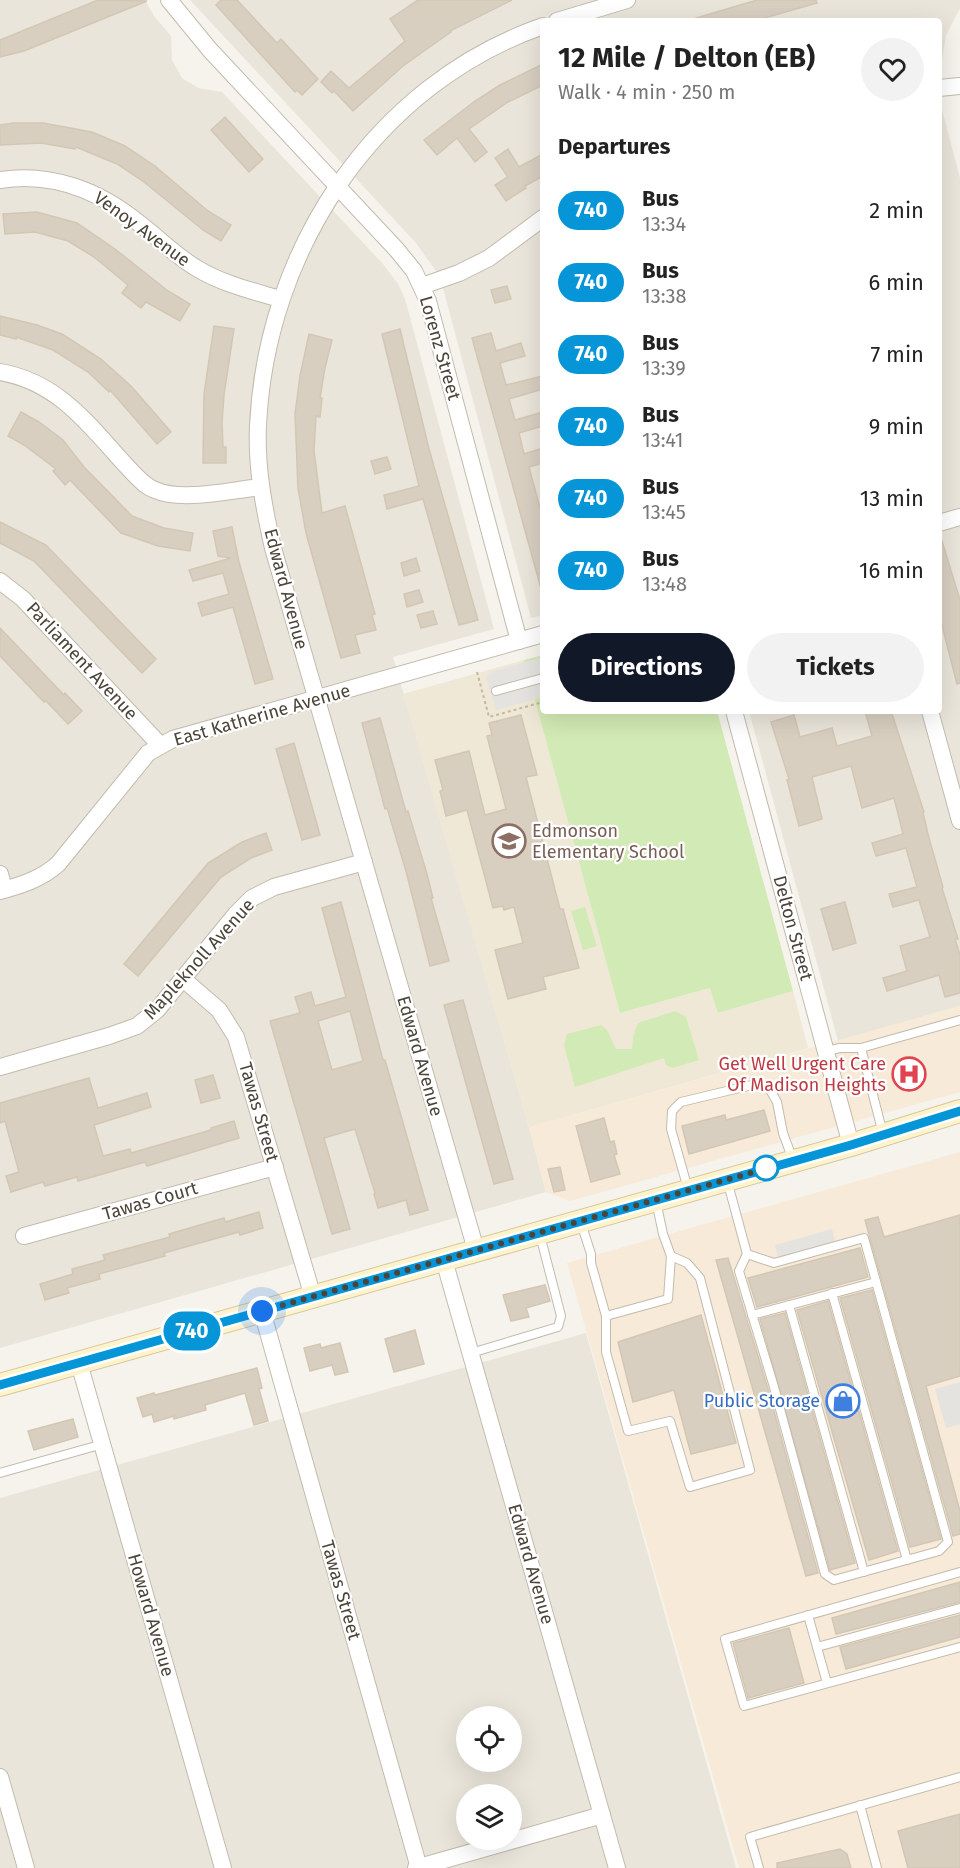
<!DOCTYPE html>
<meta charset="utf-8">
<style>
:root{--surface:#fff;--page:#f2f2f2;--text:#222;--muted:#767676;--accent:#111827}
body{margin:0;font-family:"Fira Sans",sans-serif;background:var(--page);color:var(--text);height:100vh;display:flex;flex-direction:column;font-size:22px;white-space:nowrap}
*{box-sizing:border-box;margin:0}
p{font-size:20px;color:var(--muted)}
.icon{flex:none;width:33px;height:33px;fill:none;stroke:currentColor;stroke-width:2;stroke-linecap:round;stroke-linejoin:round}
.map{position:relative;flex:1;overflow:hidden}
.panel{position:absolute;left:540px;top:18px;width:402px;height:696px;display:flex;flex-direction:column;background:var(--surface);border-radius:6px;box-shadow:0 6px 24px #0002}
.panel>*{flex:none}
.badge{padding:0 12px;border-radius:20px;font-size:21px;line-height:39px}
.tools{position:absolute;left:456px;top:1706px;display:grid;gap:12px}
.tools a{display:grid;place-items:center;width:66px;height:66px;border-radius:50%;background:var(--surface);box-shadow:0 6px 24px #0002;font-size:30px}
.you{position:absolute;width:30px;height:30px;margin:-15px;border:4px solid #fff;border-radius:50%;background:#1a73e8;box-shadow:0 0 0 9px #1a73e833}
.map>.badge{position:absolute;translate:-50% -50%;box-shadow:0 0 0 3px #fff}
h2{padding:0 18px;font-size:22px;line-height:54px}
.round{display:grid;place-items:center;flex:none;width:63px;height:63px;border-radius:32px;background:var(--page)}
.headline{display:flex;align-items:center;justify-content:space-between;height:102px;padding:0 18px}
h1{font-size:28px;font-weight:700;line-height:45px}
.action{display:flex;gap:12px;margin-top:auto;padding:12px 18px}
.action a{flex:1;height:69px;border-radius:36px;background:var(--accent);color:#fff;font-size:24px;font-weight:700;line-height:69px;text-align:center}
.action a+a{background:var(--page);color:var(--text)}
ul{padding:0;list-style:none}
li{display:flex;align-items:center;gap:18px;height:72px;padding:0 18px}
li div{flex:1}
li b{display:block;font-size:22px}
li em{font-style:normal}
li .badge{min-width:66px;font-weight:700;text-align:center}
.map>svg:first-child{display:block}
.residential{fill:#eae5da;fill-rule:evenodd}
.commercial{fill:#f7ead8}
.education{fill:#efe8d6}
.green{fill:#d2eab5}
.parking{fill:#e5e3e0}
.building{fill:#d8cfc1;stroke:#d3c7b4;stroke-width:1.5;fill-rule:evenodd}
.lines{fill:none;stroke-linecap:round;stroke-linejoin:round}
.lane-casing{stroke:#c2bbae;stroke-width:10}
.street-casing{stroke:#c2bbae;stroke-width:18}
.secondary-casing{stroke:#d6c79b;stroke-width:24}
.path{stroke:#c4b79f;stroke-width:2;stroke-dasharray:3 3;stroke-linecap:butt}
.lane{stroke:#fff;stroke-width:8}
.street{stroke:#fff;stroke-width:16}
.secondary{stroke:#fff3cd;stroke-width:22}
.line-casing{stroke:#fff;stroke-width:14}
.line{stroke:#0696d7;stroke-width:9}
.walk{stroke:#4b4439;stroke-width:6;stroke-dasharray:0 10.8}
.stop-dot{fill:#fff;stroke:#0696d7;stroke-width:3}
.labels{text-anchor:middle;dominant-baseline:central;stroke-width:4.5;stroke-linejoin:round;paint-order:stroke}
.street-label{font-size:18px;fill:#4b4439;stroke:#fff}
.education-label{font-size:18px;fill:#785e54;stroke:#fff;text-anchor:start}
.health-label{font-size:18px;fill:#be3a42;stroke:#fff;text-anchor:end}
.shop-label{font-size:18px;fill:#366cbe;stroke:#fff;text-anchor:end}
</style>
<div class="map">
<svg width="960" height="1868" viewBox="0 0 960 1868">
<rect width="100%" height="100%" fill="#f6f3ec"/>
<g class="residential">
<polygon points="0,0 145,0 154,16 171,36 172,60 182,78 198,88 222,92 383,264 398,284 405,299 494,629 393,657 529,1127 546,1192 0,1348"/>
<polygon points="190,0 960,0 960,8 946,35 941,68 939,96 939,21 543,21 543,615 531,618 443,288 436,271 416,243"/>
<polygon points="939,98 960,178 960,1006 838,1041 749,711 939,711"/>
<path d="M586,1333L736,1868H0V1498ZM466,1716H512V1761H466ZM466,1794H512V1839H466Z"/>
</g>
<g class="commercial">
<polygon points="960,1006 960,1092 570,1201 546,1192 529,1127"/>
<polygon points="960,1152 960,1868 739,1868 567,1263"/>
</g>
<polygon class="education" points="524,660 620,1013 711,988 718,1013 793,991 808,1048 529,1127 403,694"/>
<g class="green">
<polygon points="543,655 543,711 717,711 793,991 718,1013 710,988 620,1013 524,660"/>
<polygon points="585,907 597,946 583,950 571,911"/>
<polygon points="675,1011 686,1017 699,1060 672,1068 666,1065 664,1058 575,1087 564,1045 567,1034 601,1025 607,1030 616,1049 632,1049 633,1037 638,1023"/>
</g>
<g class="parking">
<polygon points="543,657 543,697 496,710 486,677 491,672"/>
<polygon points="832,1229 835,1241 778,1257 775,1245"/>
<polygon points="960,1382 960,1424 946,1428 935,1389"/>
</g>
<g class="building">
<polygon points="98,0 147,1 24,51 0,57 0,40"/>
<polygon points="221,0 237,0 277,43 281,39 318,79 302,95 297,90 295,92 216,5"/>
<polygon points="418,0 512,0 450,31 451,32 403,66 353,111 334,91 332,93 321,82 331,71 349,88 405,41 390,19"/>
<polygon points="757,0 816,0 817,3 754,21 696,21 696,18"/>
<polygon points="543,64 543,85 508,102 469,129 487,152 475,162 457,138 437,155 424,140 475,101 500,85"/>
<polygon points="225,117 263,159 249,172 211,130"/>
<polygon points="14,123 43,123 92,132 125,146 155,166 208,211 231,225 221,241 203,230 144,182 117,164 76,147 75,149 41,143 0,145 0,125"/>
<polygon points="508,149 519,167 543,154 543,176 525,186 526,188 506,201 495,185 508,177 495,158"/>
<polygon points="37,212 77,223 115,249 168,291 190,304 180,321 146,302 141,308 122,293 128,285 94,257 68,241 35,232 5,234 3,214"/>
<polygon points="507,286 511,299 495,303 491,290"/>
<polygon points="0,316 37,325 62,334 101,359 131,386 171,432 157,444 110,390 109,392 88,372 53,350 16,337 16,339 0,335"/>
<polygon points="214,326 234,329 224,395 222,422 223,447 226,447 226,463 203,463 204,394"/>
<polygon points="400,329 429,449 478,620 459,625 423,499 387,509 384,495 419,486 382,334"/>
<polygon points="491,333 496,351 521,343 525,356 500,363 506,385 543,376 543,389 509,399 515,420 543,412 543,426 519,433 524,454 543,448 543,463 529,467 543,519 543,584 540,585 472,338"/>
<polygon points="309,334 332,340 325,368 320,398 322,398 320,417 316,416 314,451 322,513 345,506 375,614 372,615 376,630 355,635 360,653 341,658 306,533 298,488 295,414 300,376"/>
<polygon points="21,412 39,422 63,440 84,467 132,516 164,528 193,533 190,551 158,546 121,533 70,480 65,485 53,471 56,469 24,445 8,436"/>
<polygon points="387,457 391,469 375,474 371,461"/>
<polygon points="0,522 46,545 156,659 142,673 34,561 0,543"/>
<polygon points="232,527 239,562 273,679 255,684 233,607 202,616 198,603 229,594 223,573 193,581 189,570 231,558 218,556 213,531"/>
<polygon points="939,541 942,541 960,600 960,683 957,684 939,614"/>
<polygon points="416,558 420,571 404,576 401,563"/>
<polygon points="419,590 423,602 407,607 404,594"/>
<polygon points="433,611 437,624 421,628 417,615"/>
<polygon points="0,628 64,695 65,693 82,711 68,724 46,701 44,702 0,656"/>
<polygon points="865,711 891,711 894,720 924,812 923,813 929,838 943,887 942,888 958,939 955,939 960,955 960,993 945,997 939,975 887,991 883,978 907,971 900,946 930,937 919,900 893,907 889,894 917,887 906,848 876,856 872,843 903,834 894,798 862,808 851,766 812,777 822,819 799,826 787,780 789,779 771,722 794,715 800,737 832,728 837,746 872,736"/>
<polygon points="521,715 537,775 526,777 560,909 563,909 579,968 543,977 546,989 508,999 495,950 523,943 514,907 504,910 503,906 493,908 467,810 446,816 440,791 443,790 435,760 469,751 485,815 506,809 487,736 492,735 489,723"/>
<polygon points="380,718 406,812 408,811 427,874 433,898 431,898 449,961 430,966 406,871 387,808 385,809 362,723"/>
<polygon points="294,743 320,835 302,840 276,749"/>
<polygon points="266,833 272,850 251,858 221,877 138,976 124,964 208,863 242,842"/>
<path d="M341,902L383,1060H385L428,1210L410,1215L406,1200L378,1208L374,1194L375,1193L355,1129L324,1138L350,1229L332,1234L270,1021L300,1013L295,997L311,992L315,1006L346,997L322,908ZM350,1011L363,1061L332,1070L318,1021Z"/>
<polygon points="845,902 856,943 833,950 821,909"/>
<polygon points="463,1000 513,1179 494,1184 444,1005"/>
<polygon points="213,1075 220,1098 201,1103 195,1080"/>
<polygon points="89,1078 98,1108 147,1093 151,1107 94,1125 103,1156 130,1149 131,1153 211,1130 211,1128 234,1121 239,1138 147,1166 145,1162 78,1181 77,1177 45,1186 43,1182 11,1192 6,1176 19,1172 5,1121 0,1123 0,1103"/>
<polygon points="764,1110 770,1131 689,1154 682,1126 725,1115 726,1120"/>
<polygon points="604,1118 610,1142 614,1141 617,1154 614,1155 620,1174 591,1182 576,1126"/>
<polygon points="560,1167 565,1190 554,1192 548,1169"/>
<polygon points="259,1212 263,1228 240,1235 239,1232 164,1253 165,1256 99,1274 100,1279 67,1288 69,1293 45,1300 40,1284 73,1274 72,1269 105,1260 103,1255 170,1237 169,1234 224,1218 225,1222"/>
<polygon points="960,1215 960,1376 926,1386 960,1511 960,1534 953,1536 865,1220 878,1217 884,1237"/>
<polygon points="860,1248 868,1277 757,1307 748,1278"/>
<polygon points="728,1258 768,1389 818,1573 806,1576 716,1260"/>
<polygon points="545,1285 550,1301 526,1308 529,1317 511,1321 503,1295"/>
<polygon points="872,1290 941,1539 910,1547 840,1298"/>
<polygon points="828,1301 898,1551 869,1560 797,1310"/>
<polygon points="785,1313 855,1563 830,1570 760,1319"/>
<polygon points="701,1315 736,1443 691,1454 674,1390 633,1402 618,1342"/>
<polygon points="415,1330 424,1364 394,1372 385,1339"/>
<polygon points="340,1343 348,1372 335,1375 332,1365 310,1371 304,1348 320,1344 321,1348"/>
<polygon points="257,1368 262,1388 259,1389 268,1421 254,1425 245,1393 205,1405 206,1410 174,1419 174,1416 154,1422 152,1414 143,1417 137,1398 154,1393 155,1395"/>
<polygon points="73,1419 78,1437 34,1450 28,1431"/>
<polygon points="960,1582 960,1602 836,1634 832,1618"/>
<polygon points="960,1615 960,1637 846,1669 840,1647"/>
<polygon points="789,1628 804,1683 748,1698 733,1643"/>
<polygon points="960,1814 960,1868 908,1868 898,1831"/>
<polygon points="840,1849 847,1854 851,1868 777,1868 777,1863"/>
</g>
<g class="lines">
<g class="lane-casing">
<g id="lane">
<polyline points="496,691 543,678"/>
<polyline points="861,1048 883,1134"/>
<polyline points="826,1051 840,1048 861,1048 960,1020"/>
<polyline points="727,1180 747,1254 739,1271 774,1387 825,1574 834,1580 939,1551 948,1542 864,1238 774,1263 747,1254"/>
<polyline points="688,1189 671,1129 672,1111 681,1102 756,1084 769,1088 777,1102 783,1133 793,1160"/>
<polyline points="581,1223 591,1254 591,1263 606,1316 606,1352 628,1431 670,1421 690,1487 750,1470 700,1278 687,1263 671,1256"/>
<polyline points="832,1293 907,1560"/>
<polyline points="789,1305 864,1572"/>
<polyline points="752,1315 876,1282"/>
<polyline points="606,1316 668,1299 671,1256 663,1234 656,1201"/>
<polyline points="471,1353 558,1327 561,1316 540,1235"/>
<polyline points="0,1473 103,1444"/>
<polyline points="960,1572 725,1639 744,1706 960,1647"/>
<polyline points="808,1615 827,1683"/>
<polyline points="817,1647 960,1608"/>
<polyline points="860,1805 877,1868"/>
<polyline points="759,1868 750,1837 960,1777"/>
</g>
</g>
<g class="street-casing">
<g id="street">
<polyline points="169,0 210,50 397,250 414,271 428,301 519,641"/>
<polyline points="557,21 627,0"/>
<polyline points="939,88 959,86"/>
<path d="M0,180C52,172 100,191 140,224C160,239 177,257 198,269C223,284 253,291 280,299"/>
<polyline points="422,286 459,273 489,258 543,218"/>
<path d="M0,372C64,383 94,433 136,476C142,482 147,487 155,490C182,502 231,490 261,487"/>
<polyline points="939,523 960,517"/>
<polyline points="0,581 23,599 160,745"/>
<polyline points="734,711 851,1145"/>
<polyline points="930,711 960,821"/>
<polyline points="0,874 4,889"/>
<path d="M0,891C22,885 41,879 58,864L148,753L173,739L543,634"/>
<polyline points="183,979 219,1010 236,1037 313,1297"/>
<polyline points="0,1067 109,1036 137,1026 157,1010 236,914 252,898 274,887 364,862"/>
<polyline points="24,1236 275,1167"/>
<path d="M476,1250L273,548C264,508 256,467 258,426C266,251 374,85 543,26"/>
<polyline points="444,1260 617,1868"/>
<polyline points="262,1311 419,1868"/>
<polyline points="79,1363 223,1868"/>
<polyline points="0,1777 26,1868"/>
<polyline points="416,1868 602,1815"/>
</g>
</g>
<g class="secondary-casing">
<polyline id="secondary" points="0,1385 851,1145 960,1111"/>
</g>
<polyline class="path" points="477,672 489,717 543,702"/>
<use href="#lane" class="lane"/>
<use href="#street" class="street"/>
<use href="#secondary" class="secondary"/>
</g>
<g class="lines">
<g class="line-casing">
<polyline id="line" points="0,1385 851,1145 960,1111"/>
</g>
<use href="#line" class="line"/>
<polyline class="walk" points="262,1311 768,1168 766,1168"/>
</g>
<defs>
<g id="school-ring" transform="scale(1.725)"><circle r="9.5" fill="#fff" stroke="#8d6e63" stroke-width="1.5"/><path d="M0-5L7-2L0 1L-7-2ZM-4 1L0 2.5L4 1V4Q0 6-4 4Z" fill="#8d6e63"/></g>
<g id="hospital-ring" transform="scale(1.725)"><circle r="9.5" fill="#fff" stroke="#e0444e" stroke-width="1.5"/><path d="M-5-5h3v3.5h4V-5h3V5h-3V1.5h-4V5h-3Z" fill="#e0444e"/></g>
<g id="shop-ring" transform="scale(1.725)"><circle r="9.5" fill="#fff" stroke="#3f7fe0" stroke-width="1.5"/><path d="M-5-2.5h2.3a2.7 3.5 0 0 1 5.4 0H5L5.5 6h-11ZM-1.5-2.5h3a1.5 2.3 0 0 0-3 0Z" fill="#3f7fe0"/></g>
</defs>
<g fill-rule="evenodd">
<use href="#school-ring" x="509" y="841"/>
<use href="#hospital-ring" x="909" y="1074"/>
<use href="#shop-ring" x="843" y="1401"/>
</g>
<circle class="stop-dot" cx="766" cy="1168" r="12"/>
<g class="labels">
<g class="street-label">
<text transform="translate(142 229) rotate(36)">Venoy Avenue</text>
<text transform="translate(440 348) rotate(74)">Lorenz Street</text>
<text transform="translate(286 589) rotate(75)">Edward Avenue</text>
<text transform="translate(82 661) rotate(47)">Parliament Avenue</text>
<text transform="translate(262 715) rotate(-16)">East Katherine Avenue</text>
<text transform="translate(793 928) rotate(75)">Delton Street</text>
<text transform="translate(199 959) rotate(-48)">Mapleknoll Avenue</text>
<text transform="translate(420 1056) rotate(74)">Edward Avenue</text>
<text transform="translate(259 1112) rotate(74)">Tawas Street</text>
<text transform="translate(150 1201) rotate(-16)">Tawas Court</text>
<text transform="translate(531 1564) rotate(74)">Edward Avenue</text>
<text transform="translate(341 1590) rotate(74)">Tawas Street</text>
<text transform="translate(151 1615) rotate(74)">Howard Avenue</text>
</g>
<g class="education-label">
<text x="532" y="831">Edmonson<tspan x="532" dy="21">Elementary School</tspan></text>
</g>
<g class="health-label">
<text x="886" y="1064">Get Well Urgent Care<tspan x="886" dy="21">Of Madison Heights</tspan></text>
</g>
<g class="shop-label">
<text x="820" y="1401">Public Storage</text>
</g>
</g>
</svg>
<div class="tools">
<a><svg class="icon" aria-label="locate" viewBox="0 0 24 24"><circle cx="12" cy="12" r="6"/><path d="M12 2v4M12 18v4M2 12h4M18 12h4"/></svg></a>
<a><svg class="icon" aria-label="layers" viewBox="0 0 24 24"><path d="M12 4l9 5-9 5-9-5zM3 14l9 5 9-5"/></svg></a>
</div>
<div class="you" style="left:262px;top:1311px"></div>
<b class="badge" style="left:192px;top:1331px;background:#0696d7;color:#fff">740</b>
<section class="panel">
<div class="headline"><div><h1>12 Mile / Delton (EB)</h1><p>Walk · 4 min · 250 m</p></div><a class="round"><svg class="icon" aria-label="heart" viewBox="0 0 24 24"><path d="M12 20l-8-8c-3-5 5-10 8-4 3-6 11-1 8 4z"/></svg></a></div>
<h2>Departures</h2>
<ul>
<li><span class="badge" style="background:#0696d7;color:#fff">740</span><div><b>Bus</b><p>13:34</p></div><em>2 min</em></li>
<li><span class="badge" style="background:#0696d7;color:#fff">740</span><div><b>Bus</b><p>13:38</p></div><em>6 min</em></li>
<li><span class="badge" style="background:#0696d7;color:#fff">740</span><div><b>Bus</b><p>13:39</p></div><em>7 min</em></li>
<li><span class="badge" style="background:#0696d7;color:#fff">740</span><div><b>Bus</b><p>13:41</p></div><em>9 min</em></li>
<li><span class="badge" style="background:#0696d7;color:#fff">740</span><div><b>Bus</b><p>13:45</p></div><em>13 min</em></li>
<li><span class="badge" style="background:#0696d7;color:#fff">740</span><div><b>Bus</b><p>13:48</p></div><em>16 min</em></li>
</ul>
<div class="action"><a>Directions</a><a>Tickets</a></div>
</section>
</div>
